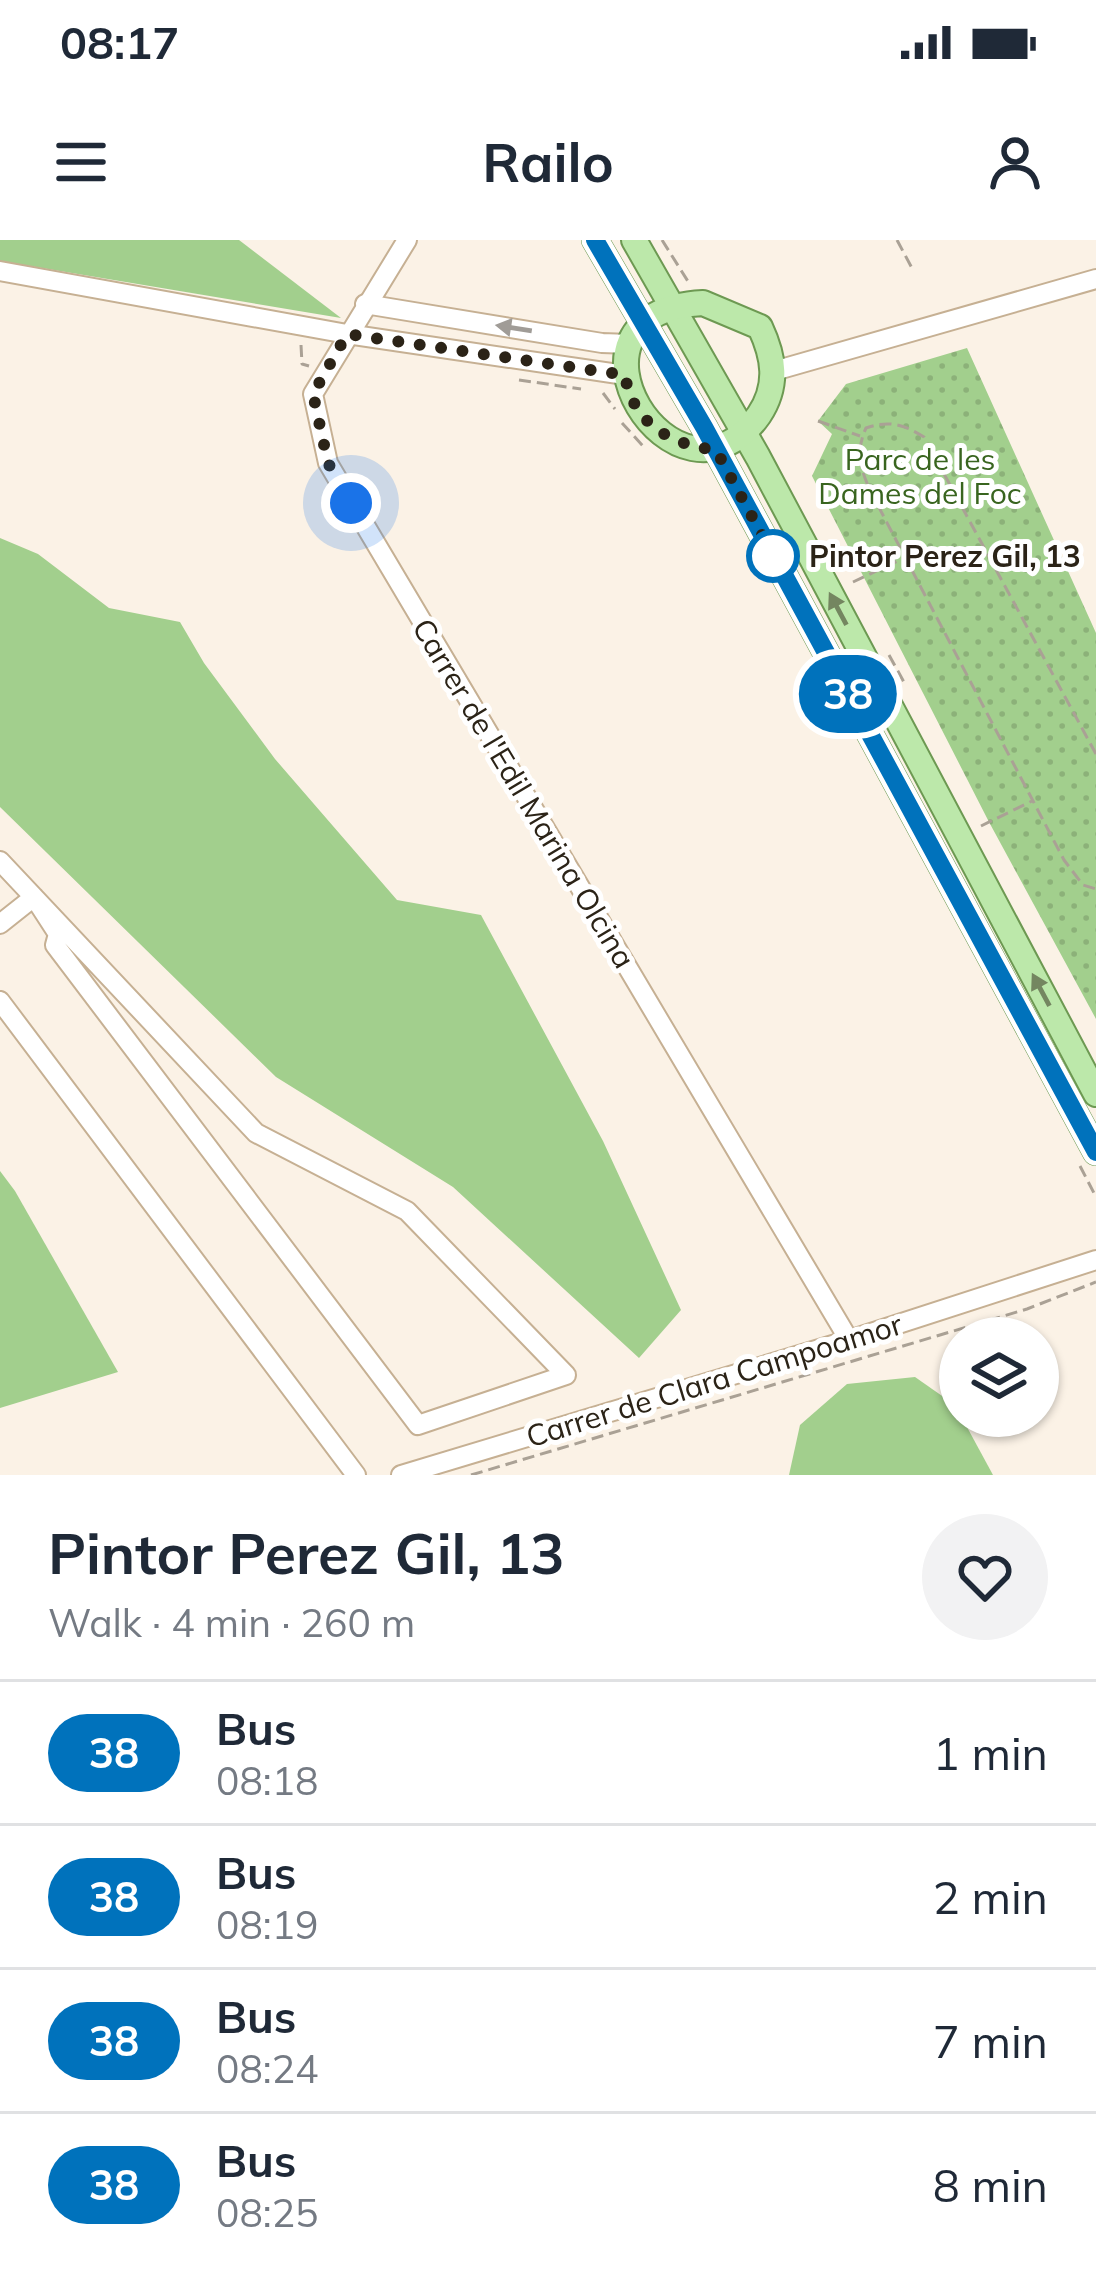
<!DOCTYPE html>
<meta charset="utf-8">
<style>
:root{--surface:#fff;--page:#f2f2f3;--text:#1f2937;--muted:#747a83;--line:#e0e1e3}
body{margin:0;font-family:Mulish,sans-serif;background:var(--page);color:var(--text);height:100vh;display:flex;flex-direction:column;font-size:45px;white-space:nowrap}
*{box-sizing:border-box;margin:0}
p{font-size:39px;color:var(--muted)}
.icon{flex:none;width:66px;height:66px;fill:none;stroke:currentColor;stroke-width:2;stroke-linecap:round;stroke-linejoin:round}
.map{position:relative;height:1235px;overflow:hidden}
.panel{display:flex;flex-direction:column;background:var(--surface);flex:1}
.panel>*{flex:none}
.badge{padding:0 24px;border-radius:39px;font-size:42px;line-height:78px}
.controls{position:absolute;left:939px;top:1077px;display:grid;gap:24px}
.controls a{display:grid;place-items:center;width:120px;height:120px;border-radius:50%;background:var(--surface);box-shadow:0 3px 9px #0004;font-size:60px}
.you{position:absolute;width:60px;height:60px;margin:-30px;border:9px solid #fff;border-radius:50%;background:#1a73e8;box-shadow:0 0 0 18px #1a73e833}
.map>.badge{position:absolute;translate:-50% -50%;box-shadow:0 0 0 6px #fff}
.round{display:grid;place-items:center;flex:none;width:126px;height:126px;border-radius:63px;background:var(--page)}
.summary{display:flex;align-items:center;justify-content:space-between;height:204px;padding:0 48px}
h1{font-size:57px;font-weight:700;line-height:90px}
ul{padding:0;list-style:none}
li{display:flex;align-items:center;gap:36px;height:144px;padding:0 48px;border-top:3px solid var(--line)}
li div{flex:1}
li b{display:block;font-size:45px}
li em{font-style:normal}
li .badge{min-width:132px;font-weight:700;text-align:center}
.status{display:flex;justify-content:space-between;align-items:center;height:84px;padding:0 60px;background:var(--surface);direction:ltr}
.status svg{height:33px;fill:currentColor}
header{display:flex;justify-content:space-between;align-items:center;height:156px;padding:0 48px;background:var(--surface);font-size:54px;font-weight:700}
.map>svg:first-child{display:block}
.grass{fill:#a2cf8d}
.park{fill:url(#park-dots)}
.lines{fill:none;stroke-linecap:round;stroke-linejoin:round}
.minor-casing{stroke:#c6b093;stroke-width:22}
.major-casing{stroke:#6d9952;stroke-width:28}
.path{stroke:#aaa195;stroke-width:3;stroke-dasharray:12 6;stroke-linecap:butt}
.minor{stroke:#fff;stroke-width:18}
.major{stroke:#bce8aa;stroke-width:24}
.oneway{fill:#a09c97}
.oneway2{fill:#748660}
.line-casing{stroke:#fff;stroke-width:27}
.line{stroke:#0072bc;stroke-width:18}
.walk{stroke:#2b2317;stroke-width:12;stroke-dasharray:0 21.6}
.stop-dot{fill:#fff;stroke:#0072bc;stroke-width:6}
.labels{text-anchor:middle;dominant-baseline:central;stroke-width:10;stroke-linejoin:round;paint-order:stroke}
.park-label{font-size:30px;fill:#39651f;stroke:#fff}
.stop-label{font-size:30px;font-weight:bold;fill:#2b2317;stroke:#fff;text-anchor:start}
.street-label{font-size:30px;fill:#2b2317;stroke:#fff}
</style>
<div class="status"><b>08:17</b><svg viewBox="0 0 49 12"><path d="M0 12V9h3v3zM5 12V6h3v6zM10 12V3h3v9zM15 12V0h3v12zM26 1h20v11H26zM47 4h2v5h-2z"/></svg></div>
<header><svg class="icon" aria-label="menu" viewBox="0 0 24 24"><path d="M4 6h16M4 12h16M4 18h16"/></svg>Railo<svg class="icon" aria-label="person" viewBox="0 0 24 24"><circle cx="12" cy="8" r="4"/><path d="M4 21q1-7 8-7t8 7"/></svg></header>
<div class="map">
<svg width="1096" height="1235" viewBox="0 0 1096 1235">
<defs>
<pattern id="park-dots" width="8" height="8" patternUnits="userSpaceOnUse" patternTransform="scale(3)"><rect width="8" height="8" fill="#a2cf8d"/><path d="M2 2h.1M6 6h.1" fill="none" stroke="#8cb179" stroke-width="1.8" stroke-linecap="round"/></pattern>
</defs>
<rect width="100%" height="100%" fill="#fbf2e6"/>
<g class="grass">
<polygon points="0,0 239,0 341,78 0,21"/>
<polygon points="0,298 38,314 109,368 180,382 204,423 275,519 397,660 481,675 603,901 681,1070 639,1118 453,947 276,837 0,567"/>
<polygon points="0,931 15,951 118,1132 0,1168"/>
<polygon points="915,1137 955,1165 993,1235 789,1235 800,1185 847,1144"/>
</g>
<polygon class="park" points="967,108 1096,393 1096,779 989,582 812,236 832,194 818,181 846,144"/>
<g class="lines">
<g class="minor-casing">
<g id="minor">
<polyline points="407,0 313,154 328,223 849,1100"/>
<polyline points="0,31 347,94 625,135"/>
<polyline points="365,64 602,103 630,104"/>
<polyline points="774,131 1096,39"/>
<polyline points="0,621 256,893 407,971 566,1135 418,1185 55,705 58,694 34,657 0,684"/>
<polyline points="0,761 356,1235"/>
<polyline points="401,1235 849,1100 1096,1020"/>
</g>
</g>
<g class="major-casing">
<g id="major">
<polyline points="595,0 704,187 1096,912"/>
<polyline points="634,0 758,217 1096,854"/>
<path d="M703,63L760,87C774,117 779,145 759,175C677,292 538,72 703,63Z"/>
</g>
</g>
<g class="path">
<polyline points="662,0 689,43"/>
<polyline points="897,0 913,30"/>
<polyline points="301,105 302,124 309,126"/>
<polyline points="519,140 581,149"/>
<polyline points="603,153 615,169"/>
<polyline points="818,181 860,196"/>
<polyline points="622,183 643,206"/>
<polyline points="853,342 904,318"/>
<polyline points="889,415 905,444"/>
<path d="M1096,514L924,197C903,184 889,180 866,188C854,214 862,234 874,258L1064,620L1083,645L1096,649"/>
<polyline points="981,586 1032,561"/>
<polyline points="1080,926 1096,957"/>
<polyline points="471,1235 1027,1069 1096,1042"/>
</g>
<use href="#minor" class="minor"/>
<use href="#major" class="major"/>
</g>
<defs><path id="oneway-solid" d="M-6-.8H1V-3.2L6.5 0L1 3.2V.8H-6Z" transform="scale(3)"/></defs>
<use class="oneway" href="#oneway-solid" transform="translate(514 88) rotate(-171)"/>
<g class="oneway2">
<use href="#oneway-solid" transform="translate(838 369) rotate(-118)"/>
<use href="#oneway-solid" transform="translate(1041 750) rotate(-118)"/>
</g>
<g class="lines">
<g class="line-casing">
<polyline id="line" points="595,0 704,187 1096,912"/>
</g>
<use href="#line" class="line"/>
<path class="walk" d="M351,263L328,223L313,154L347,94L625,135C632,183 671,205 716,210L775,319L773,316"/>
</g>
<circle class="stop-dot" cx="773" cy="316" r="24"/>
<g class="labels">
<g class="park-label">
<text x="920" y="219">Parc de les<tspan x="920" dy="34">Dames del Foc</tspan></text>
</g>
<g class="stop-label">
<text x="809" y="316">Pintor Perez Gil, 13</text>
</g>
<g class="street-label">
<text transform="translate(524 553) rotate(59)">Carrer de l'Edil Marina Olcina</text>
<text transform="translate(714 1140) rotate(-17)">Carrer de Clara Campoamor</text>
</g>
</g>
</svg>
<div class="controls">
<a><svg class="icon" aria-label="layers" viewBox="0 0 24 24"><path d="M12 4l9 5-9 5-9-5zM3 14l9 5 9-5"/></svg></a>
</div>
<div class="you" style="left:351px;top:263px"></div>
<b class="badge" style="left:848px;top:454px;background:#0072bc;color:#fff">38</b>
</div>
<section class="panel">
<div class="summary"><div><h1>Pintor Perez Gil, 13</h1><p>Walk · 4 min · 260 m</p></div><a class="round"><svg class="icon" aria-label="heart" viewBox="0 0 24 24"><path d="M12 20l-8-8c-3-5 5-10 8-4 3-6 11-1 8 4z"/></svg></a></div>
<ul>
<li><span class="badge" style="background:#0072bc;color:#fff">38</span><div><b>Bus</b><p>08:18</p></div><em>1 min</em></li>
<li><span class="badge" style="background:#0072bc;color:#fff">38</span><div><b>Bus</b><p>08:19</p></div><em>2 min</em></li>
<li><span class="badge" style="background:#0072bc;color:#fff">38</span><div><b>Bus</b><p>08:24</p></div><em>7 min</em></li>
<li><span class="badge" style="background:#0072bc;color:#fff">38</span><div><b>Bus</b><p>08:25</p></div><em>8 min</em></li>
</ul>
</section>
